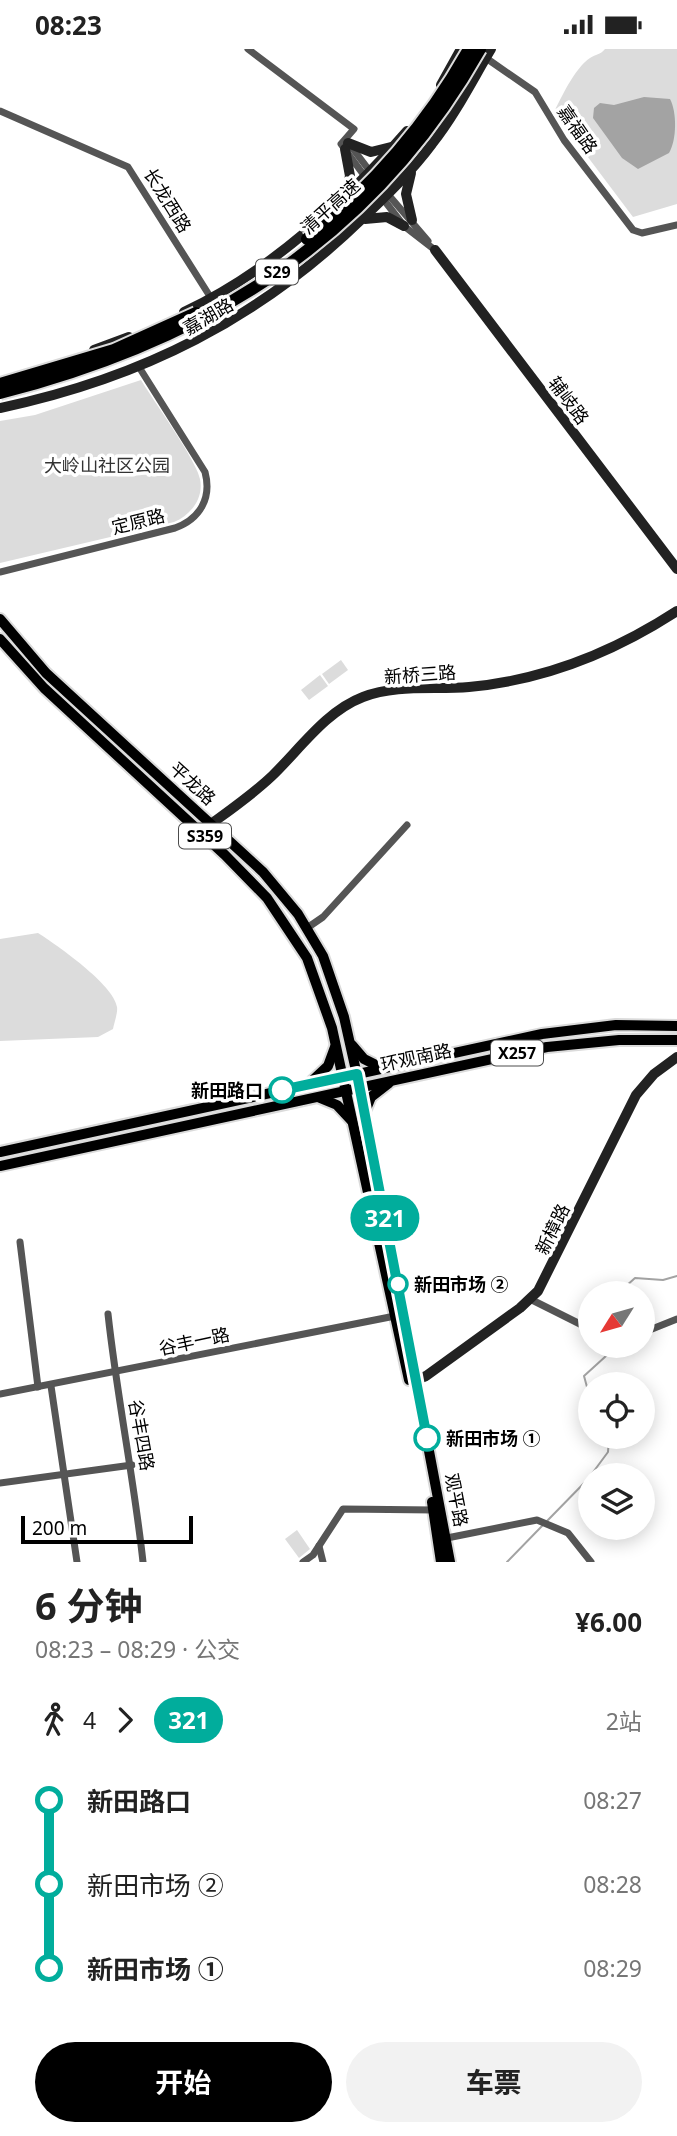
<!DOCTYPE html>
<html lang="zh">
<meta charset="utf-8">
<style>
:root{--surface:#fff;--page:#f2f2f2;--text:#222;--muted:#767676;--accent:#000}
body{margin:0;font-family:"Noto Sans","Noto Sans SC",sans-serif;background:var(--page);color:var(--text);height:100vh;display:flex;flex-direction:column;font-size:26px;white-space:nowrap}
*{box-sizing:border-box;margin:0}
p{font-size:23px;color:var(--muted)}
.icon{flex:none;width:38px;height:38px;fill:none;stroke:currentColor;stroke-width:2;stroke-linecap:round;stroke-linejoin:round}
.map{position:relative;height:1513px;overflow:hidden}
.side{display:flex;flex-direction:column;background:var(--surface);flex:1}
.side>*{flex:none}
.badge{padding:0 14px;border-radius:23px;font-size:24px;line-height:46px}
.needle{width:46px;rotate:233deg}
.fabs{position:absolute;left:578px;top:1232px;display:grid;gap:14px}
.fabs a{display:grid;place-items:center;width:77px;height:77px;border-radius:50%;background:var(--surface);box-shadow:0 4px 18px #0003;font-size:35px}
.scale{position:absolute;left:21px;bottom:18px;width:172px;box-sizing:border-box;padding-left:7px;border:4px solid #000;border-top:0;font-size:19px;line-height:24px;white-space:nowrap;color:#000;-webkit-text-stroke:5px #fff;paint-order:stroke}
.map>.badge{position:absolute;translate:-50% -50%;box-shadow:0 0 0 4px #fff}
.legs{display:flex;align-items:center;gap:10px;height:77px;padding:0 35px;font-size:23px}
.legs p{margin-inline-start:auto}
.summary{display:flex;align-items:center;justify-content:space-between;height:119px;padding:0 35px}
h1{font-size:38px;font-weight:700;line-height:52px}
.primary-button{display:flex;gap:14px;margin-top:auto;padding:14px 35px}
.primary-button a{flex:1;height:80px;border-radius:42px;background:var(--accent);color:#fff;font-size:28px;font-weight:700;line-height:80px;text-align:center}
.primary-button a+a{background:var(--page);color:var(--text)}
ul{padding:0 35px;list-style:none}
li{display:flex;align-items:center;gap:24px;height:84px;font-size:26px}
li i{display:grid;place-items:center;width:10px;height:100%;margin:0 9px;background:currentColor}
li i::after{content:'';width:18px;height:18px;margin:-9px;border:5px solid;border-radius:50%;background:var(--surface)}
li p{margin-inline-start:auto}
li:first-child i{background:linear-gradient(#0000 50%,currentColor 0)}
li:last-child i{background:linear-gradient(currentColor 50%,#0000 0)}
.status{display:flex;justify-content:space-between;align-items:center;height:49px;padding:0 35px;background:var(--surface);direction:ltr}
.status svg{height:19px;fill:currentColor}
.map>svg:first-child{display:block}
.green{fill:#dcdcdc}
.water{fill:#a3a3a3}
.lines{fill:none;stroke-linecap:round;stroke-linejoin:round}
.stream{stroke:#a3a3a3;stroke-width:2}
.primary-casing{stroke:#dbdbdb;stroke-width:14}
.street{stroke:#555;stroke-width:7}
.secondary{stroke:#222;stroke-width:10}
.primary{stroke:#000;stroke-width:10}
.highway-bridge-casing{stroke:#dbdbdb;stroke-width:16;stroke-linecap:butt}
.highway-bridge{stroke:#000;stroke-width:12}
.line-1-casing{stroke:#fff;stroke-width:16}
.line-1{stroke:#01ad9c;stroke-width:10}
.stop-1-dot{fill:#fff;stroke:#01ad9c;stroke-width:3.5}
.labels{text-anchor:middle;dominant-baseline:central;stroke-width:7;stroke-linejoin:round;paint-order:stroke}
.shield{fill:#fff;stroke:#4c4c4c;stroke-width:2}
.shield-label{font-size:16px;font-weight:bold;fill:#000}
.street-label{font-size:18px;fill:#000;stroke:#fff}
.park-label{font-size:18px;fill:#333;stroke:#fff}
.stop-label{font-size:18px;font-weight:bold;fill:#000;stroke:#fff;text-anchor:start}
</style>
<div class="status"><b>08:23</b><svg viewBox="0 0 49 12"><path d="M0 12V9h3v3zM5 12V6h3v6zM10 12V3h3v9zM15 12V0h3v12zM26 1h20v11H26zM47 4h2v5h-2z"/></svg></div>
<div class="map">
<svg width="677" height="1513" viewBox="0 0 677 1513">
<rect width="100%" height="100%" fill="#fff"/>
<g class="green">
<path d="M605,0H677V155L633,168L554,63C562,47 575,19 590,9C596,5 600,6 605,0Z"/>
<path d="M141,331C153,351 197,412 200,430C204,449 191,466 174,473L0,514V372L35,366Z"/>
<polygon points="341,611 348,621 329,635 322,625"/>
<polygon points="320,626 328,637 309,651 301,641"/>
<path d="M38,884C57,896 114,936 117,958C118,964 114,974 113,980L98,988L0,992V890Z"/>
<polygon points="297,1481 310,1500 299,1509 285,1490"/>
</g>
<path class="water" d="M644,48L670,50C677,63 677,91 669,104L638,120L622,109L593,69L594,59L600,54L614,56Z"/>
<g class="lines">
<g class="stream">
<polyline points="624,1244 625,1238 635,1229 663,1231 677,1227"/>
<polyline points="590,1349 584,1327 617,1297"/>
<polyline points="591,1426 608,1403 609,1388"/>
<polyline points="547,1472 590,1428"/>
<polyline points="507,1513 543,1476"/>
</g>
<g class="primary-casing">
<g id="primary">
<polyline points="0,570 46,624 263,823 298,865 323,907 344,968 363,1053 450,1513"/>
<polyline points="0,590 44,639 225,806 267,849 307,909 332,979 409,1331"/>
<polyline points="352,996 364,1010 382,1019"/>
<polyline points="312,1032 328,1017 335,998"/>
<polyline points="320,1049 337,1056 351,1071"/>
<polyline points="366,1060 371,1048 389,1034"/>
<polyline points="0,1103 542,985 616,976 677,977"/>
<polyline points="0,1117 547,998 619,991 677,991"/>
<polyline points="432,1453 441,1513"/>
</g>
</g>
<g class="street">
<polyline points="248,0 354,80 341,95 366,129"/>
<polyline points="486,9 535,43 564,91 633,181 642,184 677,176"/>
<polyline points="0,62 128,118 211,249"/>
<polyline points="350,96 372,125"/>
<polyline points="374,138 404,177 435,201"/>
<polyline points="386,143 428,192"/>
<path d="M0,523L175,479C200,470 212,449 205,423L139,318"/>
<polyline points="307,879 323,868 407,776"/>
<polyline points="20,1193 38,1338"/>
<polyline points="530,1250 590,1280"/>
<path d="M108,1265C117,1348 134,1430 143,1513"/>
<polyline points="642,1284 677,1270"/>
<polyline points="51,1337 77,1513"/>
<polyline points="0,1345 395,1267"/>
<polyline points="0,1434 132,1416"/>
<polyline points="447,1489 537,1471 568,1484 591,1513"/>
<polyline points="319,1497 323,1513"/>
<polyline points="303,1513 313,1506 343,1460 434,1461"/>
</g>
<g class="secondary">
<polyline points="441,36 461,0"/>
<polyline points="348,94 371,103 391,98"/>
<polyline points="345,100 350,127 345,147"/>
<polyline points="411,124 406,145 412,171"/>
<polyline points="365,170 387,168 404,177"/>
<polyline points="435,201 677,520"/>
<path d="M184,263C271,222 344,154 407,82"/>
<polyline points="94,301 129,288"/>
<path d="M0,359C142,329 259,270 363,169C387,146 412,122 432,95C455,66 472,32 491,0"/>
<path d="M200,783C224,765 250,748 272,727C300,700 326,662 363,648C396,635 435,641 469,638C545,631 614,603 677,562"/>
<polyline points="416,1331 426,1327 520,1259 538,1242 636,1046 654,1025 677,1008"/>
</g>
<use href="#primary" class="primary"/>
<g class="highway-bridge-casing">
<g id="highway-bridge">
<path d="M307,190C373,137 428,74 469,0"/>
<polyline points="0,335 114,301 196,264"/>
<path d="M0,344C207,291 373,190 480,0"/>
</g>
</g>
<use href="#highway-bridge" class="highway-bridge"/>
</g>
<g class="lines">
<g class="line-1-casing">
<polyline id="line-1" points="282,1041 357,1025 427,1389"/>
</g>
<use href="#line-1" class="line-1"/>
</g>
<g class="stop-1-dot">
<circle cx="282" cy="1041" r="12"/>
<circle cx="398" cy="1235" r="9"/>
<circle cx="427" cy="1389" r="12"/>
</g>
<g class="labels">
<g class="shield">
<rect x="256" y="210.5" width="42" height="25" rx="5"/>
<rect x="179" y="774.5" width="52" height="25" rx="5"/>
<rect x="491" y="991.5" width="52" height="25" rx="5"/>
</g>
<g class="shield-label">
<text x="277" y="223">S29</text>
<text x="205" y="787">S359</text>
<text x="517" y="1004">X257</text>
</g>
<g class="street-label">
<text transform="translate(578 80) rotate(55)">嘉福路</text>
<text transform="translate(168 151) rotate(58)">长龙西路</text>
<text transform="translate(330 157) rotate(-42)">清平高速</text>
<text transform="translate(208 267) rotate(-30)">嘉湖路</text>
<text transform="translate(569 351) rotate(53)">辅岐路</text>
<text transform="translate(138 472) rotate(-14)">定原路</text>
<text transform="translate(420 625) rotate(-4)">新桥三路</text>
<text transform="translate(193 734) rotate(42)">平龙路</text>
<text transform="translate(416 1008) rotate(-12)">环观南路</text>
<text transform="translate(552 1180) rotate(-64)">新樟路</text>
<text transform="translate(194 1292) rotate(-12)">谷丰一路</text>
<text transform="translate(142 1386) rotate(80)">谷丰四路</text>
<text transform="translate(457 1451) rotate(79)">观平路</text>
</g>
<g class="park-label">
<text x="107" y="416">大岭山社区公园</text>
</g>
<g class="stop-label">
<text x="263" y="1041" text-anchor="end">新田路口</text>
<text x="414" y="1235">新田市场 ②</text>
<text x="446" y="1389">新田市场 ①</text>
</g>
</g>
</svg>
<div class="fabs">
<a><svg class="needle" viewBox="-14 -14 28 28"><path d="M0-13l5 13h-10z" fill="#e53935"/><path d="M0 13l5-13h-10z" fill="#767676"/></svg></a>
<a><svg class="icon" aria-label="locate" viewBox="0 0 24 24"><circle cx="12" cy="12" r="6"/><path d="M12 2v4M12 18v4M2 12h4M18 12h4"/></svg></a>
<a><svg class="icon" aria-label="layers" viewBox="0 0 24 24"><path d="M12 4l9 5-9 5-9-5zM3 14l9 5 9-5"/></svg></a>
</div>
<div class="scale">200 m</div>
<b class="badge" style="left:385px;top:1169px;background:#01ad9c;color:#fff">321</b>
</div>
<section class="side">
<div class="summary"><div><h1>6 分钟</h1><p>08:23 – 08:29 · 公交</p></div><b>¥6.00</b></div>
<div class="legs"><svg class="icon" aria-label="walk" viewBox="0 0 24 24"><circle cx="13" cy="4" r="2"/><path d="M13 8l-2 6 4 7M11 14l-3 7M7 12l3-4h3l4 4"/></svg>4<svg class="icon" aria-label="forward" viewBox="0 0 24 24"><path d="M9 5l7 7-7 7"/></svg><b class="badge" style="background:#01ad9c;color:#fff">321</b><p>2站</p></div>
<ul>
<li><i style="color:#01ad9c"></i><b>新田路口</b><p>08:27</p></li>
<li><i style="color:#01ad9c"></i><span>新田市场 ②</span><p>08:28</p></li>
<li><i style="color:#01ad9c"></i><b>新田市场 ①</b><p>08:29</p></li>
</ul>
<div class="primary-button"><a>开始</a><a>车票</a></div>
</section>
